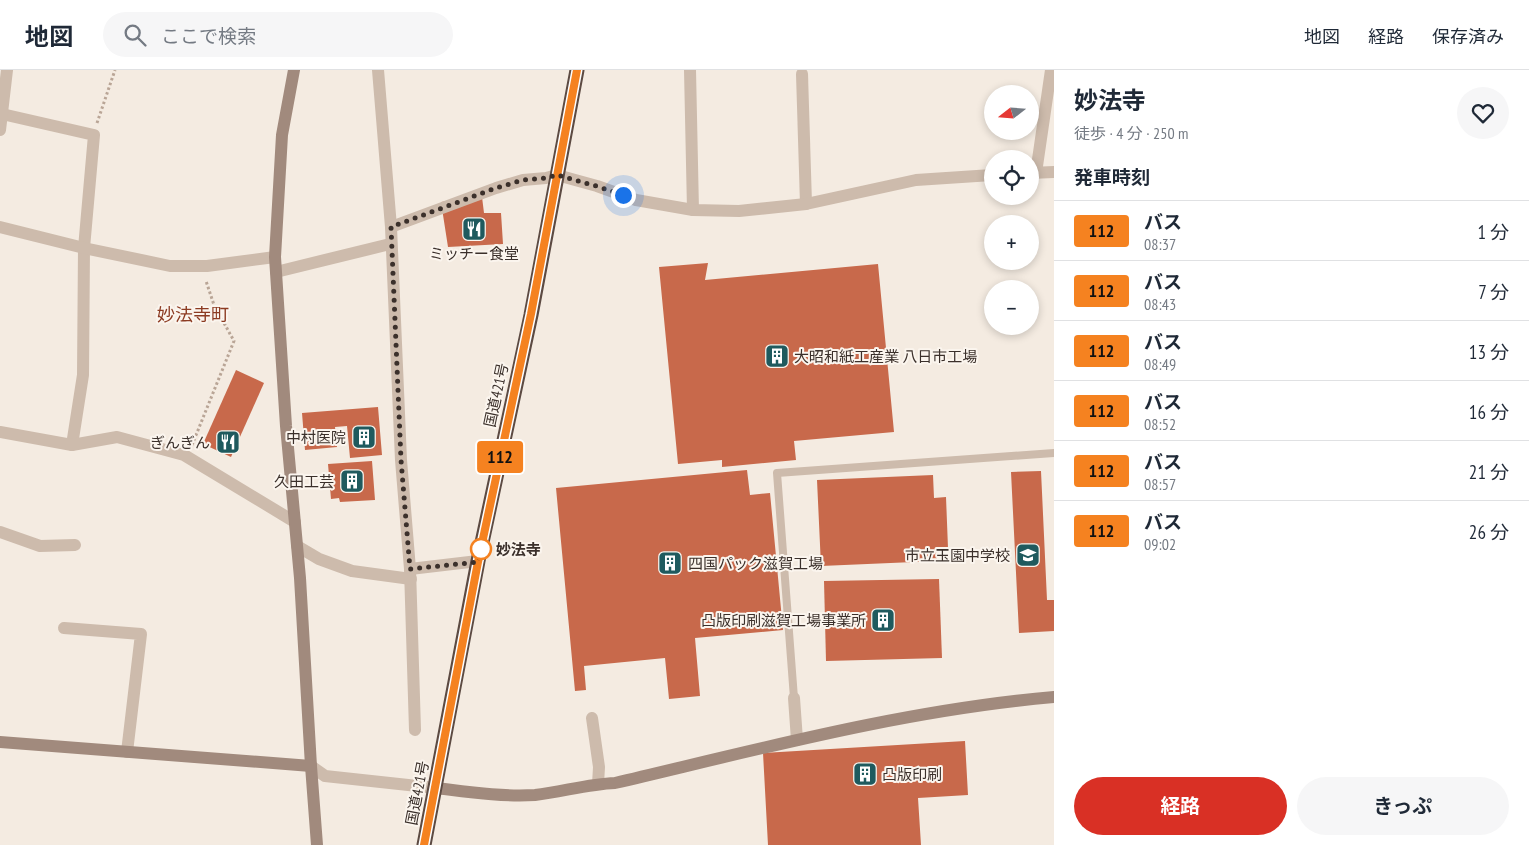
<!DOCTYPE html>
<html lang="ja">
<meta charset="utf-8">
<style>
:root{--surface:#fff;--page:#f6f6f7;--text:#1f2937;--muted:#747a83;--line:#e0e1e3;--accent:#d93025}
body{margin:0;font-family:"PT Sans Narrow","Noto Sans JP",sans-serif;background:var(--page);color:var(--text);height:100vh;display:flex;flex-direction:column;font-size:19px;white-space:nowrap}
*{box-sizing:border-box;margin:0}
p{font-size:16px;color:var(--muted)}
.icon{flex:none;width:28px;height:28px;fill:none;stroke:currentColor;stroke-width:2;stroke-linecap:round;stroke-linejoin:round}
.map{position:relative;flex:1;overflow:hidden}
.panel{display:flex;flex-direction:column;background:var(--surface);width:475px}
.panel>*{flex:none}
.badge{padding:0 10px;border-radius:4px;font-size:18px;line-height:32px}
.needle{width:32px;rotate:253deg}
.fabs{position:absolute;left:984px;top:15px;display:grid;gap:10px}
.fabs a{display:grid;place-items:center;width:55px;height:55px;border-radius:50%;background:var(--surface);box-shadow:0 2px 8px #0003;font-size:25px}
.you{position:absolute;width:25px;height:25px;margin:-12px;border:4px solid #fff;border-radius:50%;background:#1a73e8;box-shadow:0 0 0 8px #1a73e833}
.map>.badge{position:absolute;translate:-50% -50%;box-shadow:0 0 0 2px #fff}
h2{padding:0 20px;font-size:19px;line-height:45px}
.round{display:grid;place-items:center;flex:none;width:52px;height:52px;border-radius:26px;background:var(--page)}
.headline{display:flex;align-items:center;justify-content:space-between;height:85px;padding:0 20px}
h1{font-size:24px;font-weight:700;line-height:38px}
.button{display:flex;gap:10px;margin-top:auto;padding:10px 20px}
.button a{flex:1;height:58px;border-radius:30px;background:var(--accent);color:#fff;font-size:20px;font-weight:700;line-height:58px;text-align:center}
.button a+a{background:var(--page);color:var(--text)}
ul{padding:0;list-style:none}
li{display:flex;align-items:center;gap:15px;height:60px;padding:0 20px;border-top:1px solid var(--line)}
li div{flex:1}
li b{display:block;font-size:19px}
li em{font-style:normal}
li .badge{min-width:55px;font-weight:700;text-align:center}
header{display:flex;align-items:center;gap:30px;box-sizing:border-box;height:70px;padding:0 25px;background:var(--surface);border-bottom:1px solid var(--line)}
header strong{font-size:24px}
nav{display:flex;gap:28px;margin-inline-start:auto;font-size:18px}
.search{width:350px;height:45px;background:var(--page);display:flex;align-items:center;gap:12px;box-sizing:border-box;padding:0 18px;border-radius:28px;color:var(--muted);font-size:19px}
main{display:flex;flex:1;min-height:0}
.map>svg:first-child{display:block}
.building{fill:#c8694b}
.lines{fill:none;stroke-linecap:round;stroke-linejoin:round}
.path{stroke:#b9a596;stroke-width:3;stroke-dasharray:2.5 2.5;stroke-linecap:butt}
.lane{stroke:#cdbbac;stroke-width:8}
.street{stroke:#cdbbac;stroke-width:12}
.secondary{stroke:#a18a7d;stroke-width:12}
.highway{stroke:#5c4a42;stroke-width:15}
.line-casing{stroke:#fff;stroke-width:11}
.line{stroke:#f58220;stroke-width:8}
.walk{stroke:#3b302b;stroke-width:5;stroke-dasharray:0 9}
.stop-dot{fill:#fff;stroke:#f58220;stroke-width:2.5}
.labels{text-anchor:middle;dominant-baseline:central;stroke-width:4;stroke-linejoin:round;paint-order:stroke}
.poi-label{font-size:15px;fill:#3b302b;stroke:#fbf5ee;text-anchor:end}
.street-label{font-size:15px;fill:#3b302b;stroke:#fbf5ee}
.stop-label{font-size:15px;font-weight:bold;fill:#3b302b;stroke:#fbf5ee;text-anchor:start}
.quarter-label{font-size:18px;fill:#8c3b22;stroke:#fbf5ee}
</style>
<header>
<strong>地図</strong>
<div class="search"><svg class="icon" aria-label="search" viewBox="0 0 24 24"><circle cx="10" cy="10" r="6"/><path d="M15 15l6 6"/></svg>ここで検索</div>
<nav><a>地図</a><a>経路</a><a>保存済み</a></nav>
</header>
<main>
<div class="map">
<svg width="1054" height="775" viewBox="0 0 1054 775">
<rect width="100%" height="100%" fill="#f4ebe1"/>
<g class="building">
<polygon points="482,127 484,143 501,143 503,174 448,177 441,132"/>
<polygon points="708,193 705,210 878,194 894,362 794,371 796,390 722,397 722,390 678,394 659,197"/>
<polygon points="236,300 264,313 231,387 203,374"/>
<polygon points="378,337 382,385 350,388 347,356 335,357 337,377 305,380 302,343"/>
<polygon points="372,391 375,430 340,432 339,428 331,429 328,394"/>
<polygon points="747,400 750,425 770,423 783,560 695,568 700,626 669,629 665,588 584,596 586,620 575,621 556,418"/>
<polygon points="1041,401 1047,530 1054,530 1054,561 1019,563 1011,402"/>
<polygon points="933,405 934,428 946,427 948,478 936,478 937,491 821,496 817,410"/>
<polygon points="939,509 942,588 826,591 824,511"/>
<polygon points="965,671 968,725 918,728 921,775 768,775 763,683"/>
</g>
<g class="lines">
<g class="path">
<polyline points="97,53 115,0"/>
<polyline points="192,375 234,271 214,235 206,211"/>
</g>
<polyline class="lane" points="794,628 777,403 1054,383"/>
<g class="street">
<polyline points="378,0 391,157 401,390 410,499 415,660"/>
<polyline points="690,0 693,140"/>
<polyline points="802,4 806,134"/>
<polyline points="2,44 94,65 84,178 83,305 72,375"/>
<polyline points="0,60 7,0"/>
<polyline points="1030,103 1054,102"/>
<polyline points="1036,103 1051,0"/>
<polyline points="0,157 84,178 170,196 207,196 275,187"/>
<polyline points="391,157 496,118 523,110 546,108 557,105 597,116 636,130 693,140 739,141 806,134 916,110 992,105"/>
<polyline points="276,202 390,174"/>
<polyline points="0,362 72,375 117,367 184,385 295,452"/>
<polyline points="0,462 40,476 75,475"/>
<polyline points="297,476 319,489 352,501 411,509"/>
<polyline points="410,499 478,491"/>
<polyline points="64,558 141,564 127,682"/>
<polyline points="794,628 797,670"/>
<polyline points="592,648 599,697 598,714"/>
<polyline points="311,696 325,706 436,718"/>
</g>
<g class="secondary">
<polyline points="294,0 282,65 275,187 286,356 300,508 311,696 317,775"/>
<polyline points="0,672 311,696"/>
<path d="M436,718C469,722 502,727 535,725C562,722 588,714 615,713C760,679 905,640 1054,627"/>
</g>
<polyline class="highway" points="424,775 478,491 531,245 577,0"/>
</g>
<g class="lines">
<g class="line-casing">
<polyline id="line" points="424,775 478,492 531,244 577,0"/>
</g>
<use href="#line" class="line"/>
<polyline class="walk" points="481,479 478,492 410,499 401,390 391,157 496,118 523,110 546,108 557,105 596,116 623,125"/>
</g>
<defs>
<g id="restaurant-square" transform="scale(1.25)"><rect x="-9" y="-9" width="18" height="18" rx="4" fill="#1f5a5e" stroke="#fbf5ee"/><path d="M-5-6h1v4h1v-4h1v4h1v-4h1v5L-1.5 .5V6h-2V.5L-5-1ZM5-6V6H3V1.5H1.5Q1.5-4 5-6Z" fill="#fff"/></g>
<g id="building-square" transform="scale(1.25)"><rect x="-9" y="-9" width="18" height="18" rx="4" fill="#1f5a5e" stroke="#fbf5ee"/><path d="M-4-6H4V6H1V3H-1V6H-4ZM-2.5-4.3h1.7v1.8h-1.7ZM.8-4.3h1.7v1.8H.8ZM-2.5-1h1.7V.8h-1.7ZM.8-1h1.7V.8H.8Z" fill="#fff"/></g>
<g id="school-square" transform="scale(1.25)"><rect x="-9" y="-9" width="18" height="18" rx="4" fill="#1f5a5e" stroke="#fbf5ee"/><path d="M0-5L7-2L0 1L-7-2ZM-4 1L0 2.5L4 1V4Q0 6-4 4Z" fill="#fff"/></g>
</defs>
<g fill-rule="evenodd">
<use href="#restaurant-square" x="474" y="159"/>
<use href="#building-square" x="777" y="286"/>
<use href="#building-square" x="364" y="367"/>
<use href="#restaurant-square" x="228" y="372"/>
<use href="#building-square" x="352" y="411"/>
<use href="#school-square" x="1028" y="485"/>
<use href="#building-square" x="670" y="493"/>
<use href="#building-square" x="883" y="550"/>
<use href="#building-square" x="865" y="704"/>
</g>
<circle class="stop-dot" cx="481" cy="479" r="10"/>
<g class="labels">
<g class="poi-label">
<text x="474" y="183" text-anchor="middle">ミッチー食堂</text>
<text x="794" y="286" text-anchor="start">大昭和紙工産業 八日市工場</text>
<text x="346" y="367">中村医院</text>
<text x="210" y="372">ぎんぎん</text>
<text x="334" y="411">久田工芸</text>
<text x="1010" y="485">市立玉園中学校</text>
<text x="688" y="493" text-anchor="start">四国パック滋賀工場</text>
<text x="866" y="550">凸版印刷滋賀工場事業所</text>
<text x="882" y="704" text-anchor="start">凸版印刷</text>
</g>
<g class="street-label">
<text transform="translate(496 325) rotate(-78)">国道421号</text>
<text transform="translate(417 723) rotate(-79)">国道421号</text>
</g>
<g class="stop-label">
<text x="496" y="479">妙法寺</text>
</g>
<g class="quarter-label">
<text x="193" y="244">妙法寺町</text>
</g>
</g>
</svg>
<div class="fabs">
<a><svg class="needle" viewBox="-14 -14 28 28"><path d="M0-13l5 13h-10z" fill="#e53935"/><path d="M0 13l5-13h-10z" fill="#747a83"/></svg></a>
<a><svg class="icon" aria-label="locate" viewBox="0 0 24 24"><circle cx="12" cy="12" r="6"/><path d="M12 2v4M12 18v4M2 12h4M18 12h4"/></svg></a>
<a>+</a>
<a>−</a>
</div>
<div class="you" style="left:623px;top:125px"></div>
<b class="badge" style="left:500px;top:387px;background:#f58220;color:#111">112</b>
</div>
<section class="panel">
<div class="headline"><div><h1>妙法寺</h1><p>徒歩 · 4 分 · 250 m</p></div><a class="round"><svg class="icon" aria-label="heart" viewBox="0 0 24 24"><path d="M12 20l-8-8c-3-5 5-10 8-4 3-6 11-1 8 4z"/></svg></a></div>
<h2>発車時刻</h2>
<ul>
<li><span class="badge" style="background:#f58220;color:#111">112</span><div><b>バス</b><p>08:37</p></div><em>1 分</em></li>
<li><span class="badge" style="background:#f58220;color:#111">112</span><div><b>バス</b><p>08:43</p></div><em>7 分</em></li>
<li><span class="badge" style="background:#f58220;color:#111">112</span><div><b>バス</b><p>08:49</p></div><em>13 分</em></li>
<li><span class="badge" style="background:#f58220;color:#111">112</span><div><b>バス</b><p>08:52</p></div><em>16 分</em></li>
<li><span class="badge" style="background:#f58220;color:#111">112</span><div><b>バス</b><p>08:57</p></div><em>21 分</em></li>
<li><span class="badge" style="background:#f58220;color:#111">112</span><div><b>バス</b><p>09:02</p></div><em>26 分</em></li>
</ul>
<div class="button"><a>経路</a><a>きっぷ</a></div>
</section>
</main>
